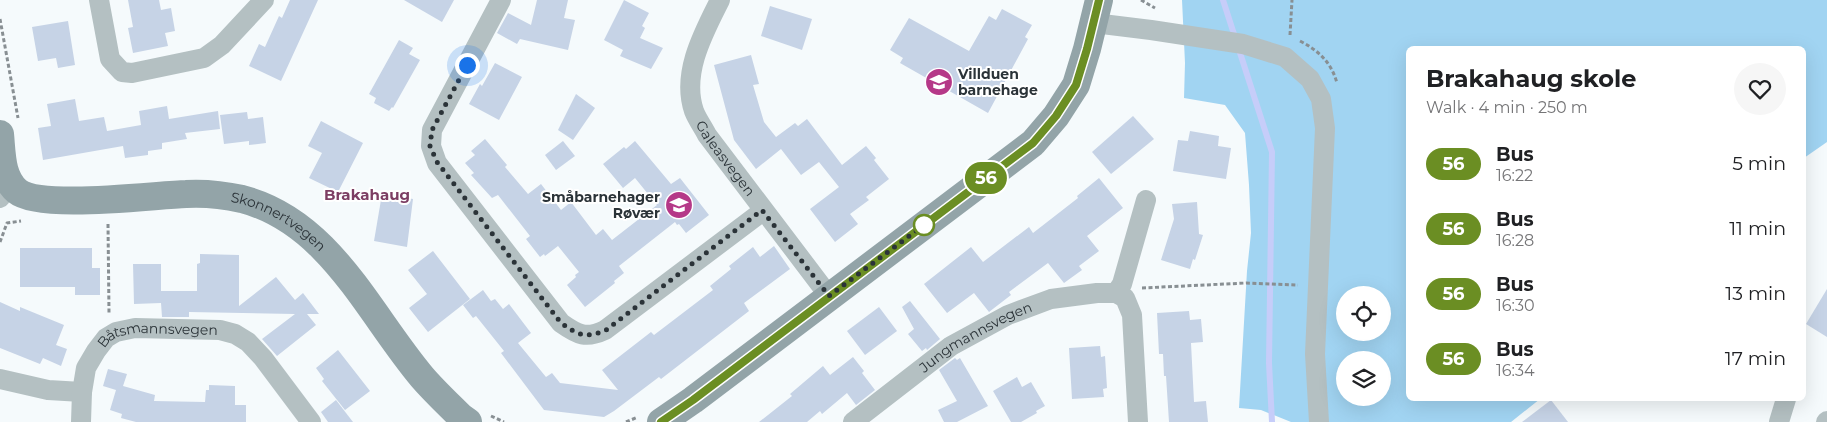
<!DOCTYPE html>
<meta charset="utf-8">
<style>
:root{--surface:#fff;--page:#f6f6f6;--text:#202124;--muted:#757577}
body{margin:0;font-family:Montserrat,sans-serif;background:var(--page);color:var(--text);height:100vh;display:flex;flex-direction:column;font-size:19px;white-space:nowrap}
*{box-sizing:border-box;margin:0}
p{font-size:16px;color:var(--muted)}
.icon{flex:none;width:28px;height:28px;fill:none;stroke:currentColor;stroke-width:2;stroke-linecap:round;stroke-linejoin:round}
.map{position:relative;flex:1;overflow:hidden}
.details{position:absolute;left:1406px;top:46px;width:400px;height:355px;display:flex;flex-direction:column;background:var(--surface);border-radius:8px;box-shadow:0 5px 20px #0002}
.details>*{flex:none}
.badge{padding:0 10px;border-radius:16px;font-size:18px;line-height:32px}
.controls{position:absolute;left:1336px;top:286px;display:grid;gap:10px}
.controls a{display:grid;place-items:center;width:55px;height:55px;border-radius:50%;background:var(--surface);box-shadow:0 5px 20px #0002;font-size:25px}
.you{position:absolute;width:25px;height:25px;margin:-12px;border:4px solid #fff;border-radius:50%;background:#1a73e8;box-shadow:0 0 0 8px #1a73e833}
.map>.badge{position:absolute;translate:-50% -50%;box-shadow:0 0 0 2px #fff}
.round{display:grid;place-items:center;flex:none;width:52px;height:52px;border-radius:26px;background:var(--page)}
.summary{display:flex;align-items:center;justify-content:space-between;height:85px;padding:0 20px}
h1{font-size:24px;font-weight:700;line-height:38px}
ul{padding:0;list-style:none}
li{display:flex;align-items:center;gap:15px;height:65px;padding:0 20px}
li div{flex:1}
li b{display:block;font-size:19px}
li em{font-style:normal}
li .badge{min-width:55px;font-weight:700;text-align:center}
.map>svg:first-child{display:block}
.green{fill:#a1d4f2;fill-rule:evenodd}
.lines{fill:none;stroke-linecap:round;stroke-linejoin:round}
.stream{stroke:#c6cdf9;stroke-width:6}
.building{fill:#c6d3e6}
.path{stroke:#888f93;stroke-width:3;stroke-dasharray:4 2.5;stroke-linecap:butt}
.street{stroke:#b4c0c2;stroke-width:20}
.secondary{stroke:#93a4a8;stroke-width:28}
.line-casing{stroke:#fff;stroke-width:11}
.line{stroke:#6b8e23;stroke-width:8}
.walk{stroke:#2b3338;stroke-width:5;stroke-dasharray:0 9}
.stop-dot{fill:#fff;stroke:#6b8e23;stroke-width:2.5}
.labels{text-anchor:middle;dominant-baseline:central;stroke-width:4;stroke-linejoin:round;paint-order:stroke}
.poi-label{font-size:14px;font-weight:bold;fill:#2b3338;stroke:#fff;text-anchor:start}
.street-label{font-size:14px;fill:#2b3338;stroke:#fff}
.neighbourhood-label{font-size:15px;font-weight:bold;fill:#7d3e63;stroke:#fff}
</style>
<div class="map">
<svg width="1827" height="422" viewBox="0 0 1827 422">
<rect width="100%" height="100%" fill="#f5fafc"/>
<path class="green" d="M1182,0H1827V142L1804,158V49H1409V399H1540L1511,422H1291L1261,410L1239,408L1247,271L1251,233L1249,185L1245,133L1225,105L1184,98L1185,63ZM1345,295H1382V332H1345ZM1345,360H1382V398H1345Z"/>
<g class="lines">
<polyline class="stream" points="1223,0 1272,152 1269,363 1272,422"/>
</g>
<g class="building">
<polygon points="128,0 159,0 161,10 171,8 175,31 165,33 168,46 133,53 128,28 133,27"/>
<polygon points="290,0 318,0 281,81 249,66 259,44 265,47 279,16 282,18"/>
<polygon points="404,0 454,0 442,22"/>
<polygon points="537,0 568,0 564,18 575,20 568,50 520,39 517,44 497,33 508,13 531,25"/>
<polygon points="624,0 649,13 642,26 645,28 640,38 663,48 651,69 620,56 623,50 604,40"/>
<polygon points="770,6 812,19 802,50 761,36"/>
<polygon points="1002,9 1032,25 1025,37 1028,39 988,113 900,63 903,58 890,50 909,18 969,51 989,16 996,20"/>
<polygon points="68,21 75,65 58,68 56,58 38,61 32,27"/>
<polygon points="399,40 413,48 409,54 420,60 393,108 392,107 389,111 374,103 376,98 369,94"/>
<polygon points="751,55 759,84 753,85 764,122 776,137 795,123 798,126 807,119 842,165 866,146 876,158 874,160 889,179 866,197 869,200 850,214 858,224 835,242 810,209 839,187 819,162 801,175 781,149 756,169 734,140 714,65"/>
<polygon points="495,63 522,77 499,120 469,104 480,84 482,86"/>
<polygon points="576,94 595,108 573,140 558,130"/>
<polygon points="75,99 79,121 104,117 107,131 141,125 139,111 167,106 169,119 218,111 220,129 185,133 187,139 162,143 162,149 148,151 148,155 125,158 123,146 43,160 38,128 51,126 47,104"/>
<polygon points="247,112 248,119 263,117 266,143 249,145 249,141 224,144 220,115"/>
<polygon points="1133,116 1154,139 1111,174 1092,152"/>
<polygon points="321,121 363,143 338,192 309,178 322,153 308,146"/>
<polygon points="1190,131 1219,136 1218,146 1231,148 1226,179 1173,171 1178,140 1188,141"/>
<polygon points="485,139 507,165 505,167 528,194 541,184 561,210 571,202 596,235 603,229 612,240 657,205 635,178 623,188 603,164 624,147 626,149 635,141 671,184 680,178 709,215 686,233 679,224 677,225 675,222 619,266 624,273 614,281 615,283 585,307 567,285 576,277 575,275 579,272 558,246 545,256 544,254 540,257 526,239 530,236 498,195 492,198 471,175 474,173 465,163 475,155 471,151"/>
<polygon points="563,141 575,156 556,170 545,155"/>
<polygon points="1099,178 1123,208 1087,236 1099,251 1079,266 1082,270 1064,283 1048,263 1009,292 1011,295 989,312 974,293 947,313 924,284 971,247 983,262 1029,227 1033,233 1078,198 1077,196"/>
<polygon points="382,194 413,199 407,247 374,241"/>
<polygon points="1197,202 1199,234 1203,235 1195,260 1193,259 1190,269 1161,260 1174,219 1172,204"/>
<polygon points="774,246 790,269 744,303 749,311 661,379 659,377 614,411 604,417 544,410 501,353 504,351 476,316 473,318 463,305 483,290 491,301 495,299 503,309 509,304 531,333 518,343 546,377 552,373 560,383 618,390 602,370 651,332 654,335 713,290 710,286 731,269 729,266 753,247 760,257"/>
<polygon points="20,248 92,248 92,268 100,268 100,295 75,295 75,287 20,287"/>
<polygon points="433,251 470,299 428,332 409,308 427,294 408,270"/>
<polygon points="200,254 239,255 239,306 276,277 295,300 303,293 319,314 307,314 316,325 277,356 262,339 295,314 189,312 189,317 162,317 161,303 134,304 133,264 161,264 161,291 197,291 197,264 200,263"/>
<polygon points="1827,289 1827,337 1806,324"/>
<polygon points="910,301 940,339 927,350 926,348 922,351 908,334 914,329 902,307"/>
<polygon points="0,302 20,311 20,307 64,325 56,345 67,349 61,366 43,358 40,364 0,348"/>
<polygon points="879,307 897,331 865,355 847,331"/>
<polygon points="1189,311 1190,320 1201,319 1203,342 1191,343 1194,402 1206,401 1208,422 1169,422 1166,376 1164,376 1163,354 1159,354 1157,313"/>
<polygon points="1100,346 1101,357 1105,356 1107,388 1103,389 1104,397 1072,399 1069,348"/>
<polygon points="338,350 370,391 345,410 322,381 324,379 316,368"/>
<polygon points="853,357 864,371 862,373 875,390 856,405 847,393 822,414 820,411 807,422 759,422 792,396 790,394 823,366 830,375"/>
<polygon points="955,358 957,360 960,358 988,406 957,422 944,422 938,410 957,401 939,370"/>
<polygon points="108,369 127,374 123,386 155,395 154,401 205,402 206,390 209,390 209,385 235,386 235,405 246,405 246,422 136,422 121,418 122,414 110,410 116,390 103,386"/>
<polygon points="1017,377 1022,387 1031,382 1045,406 1036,411 1037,413 1021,422 1011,422 993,391"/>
<polygon points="336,400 353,422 328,422 321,412"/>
<polygon points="1551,400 1568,422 1522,422"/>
</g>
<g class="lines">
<g class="path">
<polyline points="1141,0 1155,8"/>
<polyline points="0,19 18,118"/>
<polyline points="1290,35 1292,0"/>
<path d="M1300,41C1319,51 1331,62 1337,83"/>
<polyline points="108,224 109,313"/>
<polyline points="0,242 7,223 21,221"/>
<polyline points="1142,288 1246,283 1298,285"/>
<polyline points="491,416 504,422"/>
<polyline points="626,422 638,417"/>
</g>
<g class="street">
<polyline points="99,0 110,59 122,72 132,73 204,58 222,45 264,0"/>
<path d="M501,0L432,130L431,146L437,163L561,323C578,335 586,339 605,330L763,211"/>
<path id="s1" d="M720,0C704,32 681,73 694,111C697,119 703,127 707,135L829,296"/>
<polyline points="1094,23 1151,30 1243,44 1285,57 1310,79 1321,99 1325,128 1315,354 1319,422"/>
<polyline points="0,198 10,183"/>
<polyline points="1116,293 1122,284 1146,200"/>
<path id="s2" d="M0,379L48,390L82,392L86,368L96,351L106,338L116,332L135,328L220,330L235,334L248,342L263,358L311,422"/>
<polyline points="81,422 82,392"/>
<path id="s3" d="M853,422L951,346L1008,315L1051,299L1097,293H1116L1125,298L1132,315L1138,422"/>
<polyline points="1779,422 1786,399"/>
<polyline points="1826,422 1827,421"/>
</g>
<g class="secondary">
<path id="s4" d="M0,134C2,154 1,177 17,191C40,210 153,195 186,194C204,193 224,195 242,199C330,222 368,313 422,377C434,391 448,404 461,417L468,422"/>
<polyline points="661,422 693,400 1033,143 1056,116 1076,85 1087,49 1099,0"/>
</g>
</g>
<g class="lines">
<g class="line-casing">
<polyline id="line" points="661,422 693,400 1033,143 1056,116 1076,85 1087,49 1099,0"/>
</g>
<use href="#line" class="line"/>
<path class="walk" d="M467,65L432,130L430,146L437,162L561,323C578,335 586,339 606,330L762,210L829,296L924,225"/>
</g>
<defs>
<g id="school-disc" transform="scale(1.4375)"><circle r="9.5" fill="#b53888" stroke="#fff"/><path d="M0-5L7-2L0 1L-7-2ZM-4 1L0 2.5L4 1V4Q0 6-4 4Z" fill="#fff"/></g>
</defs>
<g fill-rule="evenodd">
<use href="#school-disc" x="939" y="82"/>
<use href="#school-disc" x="679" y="205"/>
</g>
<circle class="stop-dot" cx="924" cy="225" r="10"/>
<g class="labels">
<g class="poi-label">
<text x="958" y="74">Villduen<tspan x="958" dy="16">barnehage</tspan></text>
<text x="660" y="197" text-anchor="end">Småbarnehager<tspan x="660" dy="16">Røvær</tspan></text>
</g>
<g class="street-label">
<text stroke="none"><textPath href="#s1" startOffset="174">Galeasvegen</textPath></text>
<text stroke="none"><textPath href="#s4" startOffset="331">Skonnertvegen</textPath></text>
<text stroke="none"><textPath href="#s3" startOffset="150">Jungmannsvegen</textPath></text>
<text stroke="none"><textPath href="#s2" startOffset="196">Båtsmannsvegen</textPath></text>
</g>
<g class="neighbourhood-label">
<text x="367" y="194">Brakahaug</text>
</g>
</g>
</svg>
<div class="controls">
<a><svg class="icon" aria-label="locate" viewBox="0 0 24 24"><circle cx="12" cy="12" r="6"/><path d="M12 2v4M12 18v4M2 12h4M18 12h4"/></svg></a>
<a><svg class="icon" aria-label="layers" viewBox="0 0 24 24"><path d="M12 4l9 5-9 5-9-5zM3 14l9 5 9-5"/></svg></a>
</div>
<div class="you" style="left:467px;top:65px"></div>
<b class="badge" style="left:986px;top:178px;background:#6b8e23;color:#fff">56</b>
<section class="details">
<div class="summary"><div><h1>Brakahaug skole</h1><p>Walk · 4 min · 250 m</p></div><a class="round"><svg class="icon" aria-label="heart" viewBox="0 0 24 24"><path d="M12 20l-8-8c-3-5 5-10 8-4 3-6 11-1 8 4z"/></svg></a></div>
<ul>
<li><span class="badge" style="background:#6b8e23;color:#fff">56</span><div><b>Bus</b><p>16:22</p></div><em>5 min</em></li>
<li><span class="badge" style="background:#6b8e23;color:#fff">56</span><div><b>Bus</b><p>16:28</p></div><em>11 min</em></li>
<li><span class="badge" style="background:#6b8e23;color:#fff">56</span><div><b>Bus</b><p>16:30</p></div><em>13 min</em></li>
<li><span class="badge" style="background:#6b8e23;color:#fff">56</span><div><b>Bus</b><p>16:34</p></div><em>17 min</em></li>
</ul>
</section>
</div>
